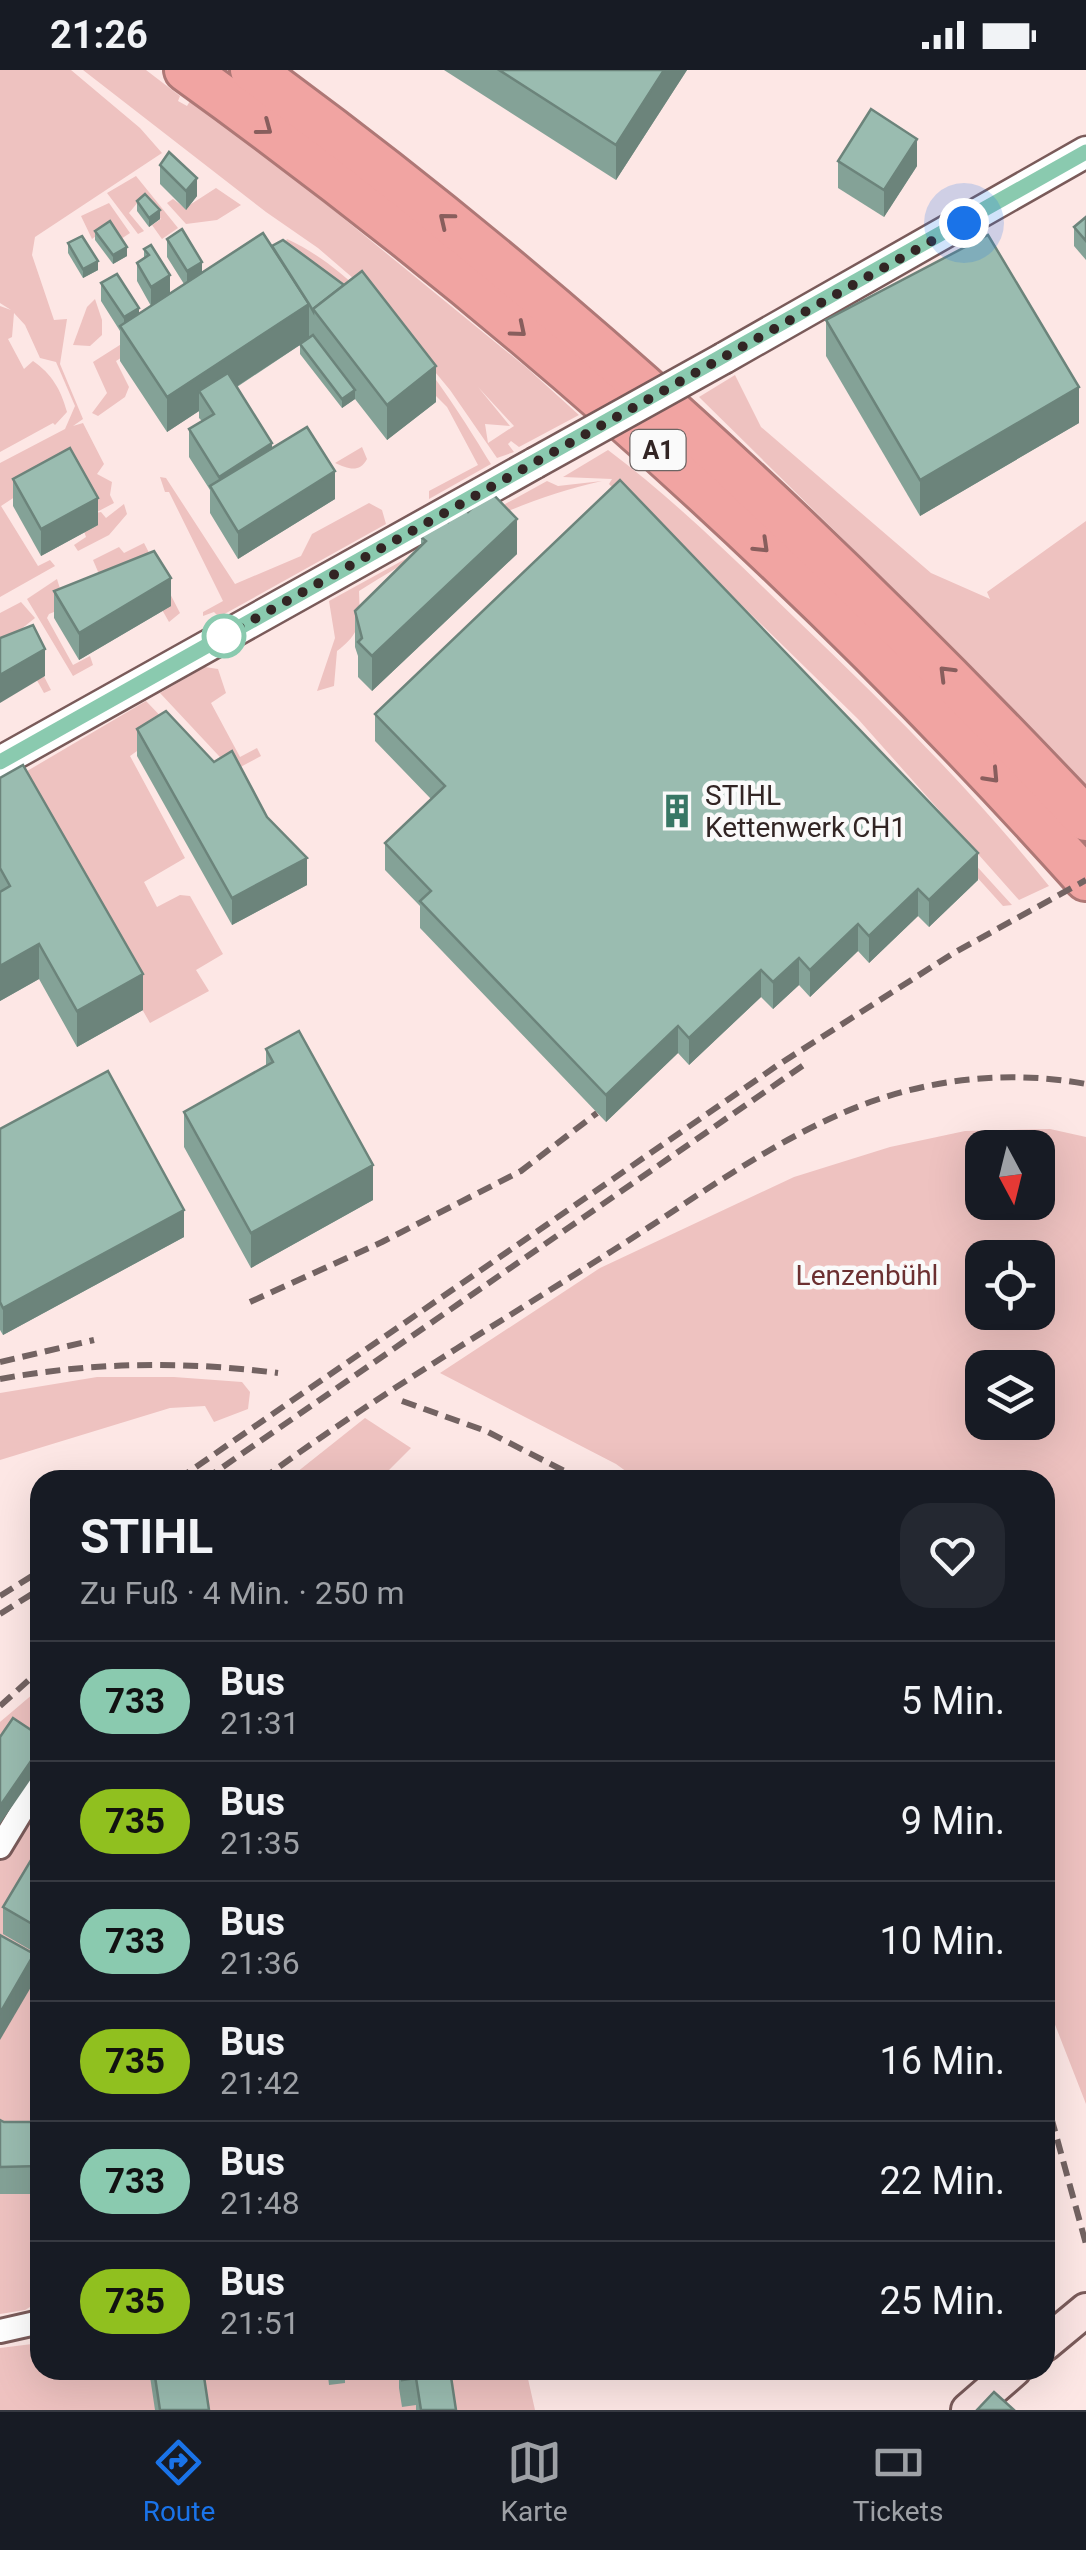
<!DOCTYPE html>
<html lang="de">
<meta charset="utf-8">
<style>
:root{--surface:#171b24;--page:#242831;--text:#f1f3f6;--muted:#9ea1a6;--line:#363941;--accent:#1a73e8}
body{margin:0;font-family:Roboto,sans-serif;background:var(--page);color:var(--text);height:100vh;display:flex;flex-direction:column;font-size:38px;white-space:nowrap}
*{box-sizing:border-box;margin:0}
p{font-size:32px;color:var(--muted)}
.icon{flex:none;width:55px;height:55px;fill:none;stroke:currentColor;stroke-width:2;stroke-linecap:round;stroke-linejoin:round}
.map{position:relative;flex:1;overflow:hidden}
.details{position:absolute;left:30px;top:1400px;width:1025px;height:910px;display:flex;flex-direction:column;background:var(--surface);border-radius:30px;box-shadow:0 10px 40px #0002}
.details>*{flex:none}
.badge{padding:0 20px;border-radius:32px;font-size:35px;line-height:65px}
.needle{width:65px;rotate:173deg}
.tools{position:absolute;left:965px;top:1060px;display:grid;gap:20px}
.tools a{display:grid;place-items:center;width:90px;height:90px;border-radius:20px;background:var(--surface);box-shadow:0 10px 40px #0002;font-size:50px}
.you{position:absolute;width:50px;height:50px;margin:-25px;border:8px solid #fff;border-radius:50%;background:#1a73e8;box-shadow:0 0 0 15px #1a73e833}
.map>.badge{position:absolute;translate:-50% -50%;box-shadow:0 0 0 5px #fff}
.round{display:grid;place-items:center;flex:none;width:105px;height:105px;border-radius:30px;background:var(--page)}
.summary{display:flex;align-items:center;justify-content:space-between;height:170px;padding:0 50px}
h1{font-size:48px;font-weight:700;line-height:75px}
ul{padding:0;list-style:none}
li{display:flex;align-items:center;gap:30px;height:120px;padding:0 50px;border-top:2px solid var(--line)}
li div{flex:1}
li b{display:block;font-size:38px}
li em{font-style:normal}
li .badge{min-width:110px;font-weight:700;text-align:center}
.status{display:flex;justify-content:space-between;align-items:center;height:70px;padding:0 50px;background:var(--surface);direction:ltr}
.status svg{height:28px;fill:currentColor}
.menu{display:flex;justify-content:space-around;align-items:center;height:140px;border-top:2px solid var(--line);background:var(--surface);font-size:28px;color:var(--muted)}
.menu a{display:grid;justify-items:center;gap:5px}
.menu .active{color:var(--accent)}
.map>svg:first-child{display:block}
.green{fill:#eec2c0;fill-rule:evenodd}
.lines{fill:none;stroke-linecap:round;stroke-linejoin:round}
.minor-casing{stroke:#7a5b5a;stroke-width:28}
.tertiary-casing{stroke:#7a5b5a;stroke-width:35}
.secondary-casing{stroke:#7a5b5a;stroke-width:38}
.motorway-casing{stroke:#ae7876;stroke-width:48}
.minor{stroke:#fff;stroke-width:22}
.tertiary{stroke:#fff;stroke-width:30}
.secondary{stroke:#fbe4e3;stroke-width:32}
.motorway{stroke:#f1a4a2;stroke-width:42}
.rail{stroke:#736362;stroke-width:6;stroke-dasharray:15 8;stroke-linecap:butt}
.tertiary-bridge-casing{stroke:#7a5b5a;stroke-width:35;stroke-linecap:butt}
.tertiary-bridge{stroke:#fff;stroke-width:30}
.wall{fill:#84a297}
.shaded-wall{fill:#6c847b}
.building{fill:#9abcb0;stroke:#6c847b;stroke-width:2.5}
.oneway{stroke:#885e5d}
.line-casing{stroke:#fff;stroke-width:22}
.line{stroke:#8acaaf;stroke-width:15}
.walk{stroke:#322524;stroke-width:10;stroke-dasharray:0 18}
.stop-dot{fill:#fff;stroke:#8acaaf;stroke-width:5}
.labels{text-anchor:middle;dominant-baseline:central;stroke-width:9;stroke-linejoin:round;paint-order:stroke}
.shield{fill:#fafafa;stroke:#6e6564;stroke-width:2.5}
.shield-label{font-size:25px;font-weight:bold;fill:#322524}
.poi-label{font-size:28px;fill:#322524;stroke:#fafafa;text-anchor:start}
.park-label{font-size:28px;fill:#6c3031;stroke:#fafafa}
</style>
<div class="status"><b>21:26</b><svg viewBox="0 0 49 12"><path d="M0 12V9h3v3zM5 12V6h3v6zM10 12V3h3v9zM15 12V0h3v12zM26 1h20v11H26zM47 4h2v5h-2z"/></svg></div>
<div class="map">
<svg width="1086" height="2340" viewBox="0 0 1086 2340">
<rect width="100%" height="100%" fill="#fde7e5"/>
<g class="green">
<path d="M0,0H71L140,58L162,83L35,167L32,185L54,250L67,249L60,294L83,349L73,356L83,353L104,394L97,404L112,412L110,425L114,433L95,443L101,442L106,448L124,434L127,444L109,465L78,481L74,475L86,467L83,458L30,417L1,436L38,496L50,490L55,496L0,527V393L65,359L75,336L56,292L40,288L25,255L14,243L12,267L8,269L24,299L33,291C52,304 61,320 67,342L55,355L53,353L0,382V236L11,240L0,233Z"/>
<path d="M83,0H146L180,26L178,31L187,36L190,31L272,90L527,298L579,345L519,377L511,371L508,374L514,382L497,388L450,320L368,221L318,178L266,142ZM478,317L514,356L488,373L485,354L510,356Z"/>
<polygon points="136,106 178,158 162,169 152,155 161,149 143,126 129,143 144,161 138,164 107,123"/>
<polygon points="216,118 241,135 217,150 186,154 167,133 173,129 185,138"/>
<polygon points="109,133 130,163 118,171 108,157 92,169 81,146"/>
<path d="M287,169C372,208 444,316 491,394L429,429V421L478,395L447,337L291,181L116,291L129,317L125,327L98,346L92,343L107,323L93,292L246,195L280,182Z"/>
<polygon points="95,229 102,250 102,265 90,276 73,275 87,237"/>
<polygon points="735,305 761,357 931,503 990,529 987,522 1086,451 1086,718 917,542 699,327"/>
<path d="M362,377L367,389C359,404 347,398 335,393Z"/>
<path d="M608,380C676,431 735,490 796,549C885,634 972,720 1049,816L1019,830L858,649L721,515L1012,835L1003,836L769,577L609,414L612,409L563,407Z"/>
<polygon points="160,407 166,408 235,514 301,486 312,464 369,433 382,440 386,454 219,547 214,542 203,546 203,542 223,531 169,422 165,422"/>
<path d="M547,411L558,416L602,411C515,430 434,474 359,521C360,551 362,562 337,581L334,616L317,621L335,568L329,531Z"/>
<polygon points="144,473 180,543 169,552 143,506 49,544 47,548 73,595 90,586 93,595 73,606 27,529 57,509 61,522 99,504 93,490 119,477 124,483"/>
<polygon points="21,532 35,548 20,560 51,620 44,623 18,576 0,584 0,543"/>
<polygon points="205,597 218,599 226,623 211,633 240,687 257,678 261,686 233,701 160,623"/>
<polygon points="146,631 171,657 130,686 185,788 144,812 157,837 180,825 190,826 223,884 196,900 209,921 150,953 23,731 0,717"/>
<path d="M1050,1059L1086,1067V2034L1045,1929V1410H638L616,1394L440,1303L600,1198L794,1107L890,1077L965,1061ZM982,1078H1038V1132H982ZM982,1188H1038V1242H982ZM982,1298H1038V1352H982Z"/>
<polygon points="97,1307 174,1307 242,1312 250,1322 248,1339 214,1352 205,1336 170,1338 0,1390 0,1323"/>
<polygon points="365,1348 411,1378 379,1410 287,1410"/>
<polygon points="40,1618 40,2231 25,2240 0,2244 0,1652"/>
<polygon points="40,2273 40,2300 526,2300 535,2340 0,2340 0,2278"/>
</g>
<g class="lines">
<g class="minor-casing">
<g id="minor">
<polyline points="0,1777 40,1711"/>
<polyline points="0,2261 40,2252"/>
</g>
</g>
<g class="tertiary-casing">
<g id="tertiary">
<polyline points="724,288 1086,82"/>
<polyline points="0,692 535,393"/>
</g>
</g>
<g class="secondary-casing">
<g id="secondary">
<polyline points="1045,2274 1086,2240"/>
<polyline points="968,2340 1014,2300"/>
</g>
</g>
<g class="motorway-casing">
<g id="motorway">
<path d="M186,0C514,236 816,508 1086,809"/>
<path d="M252,0C555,220 829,477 1086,749"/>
</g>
</g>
<use href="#minor" class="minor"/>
<use href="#tertiary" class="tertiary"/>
<use href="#secondary" class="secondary"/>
<use href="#motorway" class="motorway"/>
<g class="rail">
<polyline points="250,1232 382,1172 521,1101 597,1043"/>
<polyline points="0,1292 94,1270"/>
<path d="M0,1309C92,1292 185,1291 278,1303"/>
<polyline points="402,1331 486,1361 582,1410"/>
<polyline points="177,1410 778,995 952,884 1086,810"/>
<polyline points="204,1410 808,992"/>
<path d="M261,1410C374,1327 494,1256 612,1181C696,1128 781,1063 876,1030C944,1007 1015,1001 1086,1014"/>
<polyline points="0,1526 40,1501"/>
<polyline points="0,1544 40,1519"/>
<polyline points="0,1636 40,1600"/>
<polyline points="1045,2025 1086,2174"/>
</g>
<g class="tertiary-bridge-casing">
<polyline id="tertiary-bridge" points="535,393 724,288"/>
</g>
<use href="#tertiary-bridge" class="tertiary-bridge"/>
</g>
<g class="wall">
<polygon points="444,0 687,0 616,110"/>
<polygon points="838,91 917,96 884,147 838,118"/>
<polygon points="160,95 197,126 186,140 160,114"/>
<polygon points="137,131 160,149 149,157 137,141"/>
<polygon points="1086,147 1086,190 1074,176 1074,157"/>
<polygon points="95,161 127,186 113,194 95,170"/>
<polygon points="167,169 202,202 272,176 436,332 387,370 355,329 342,338 300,284 300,275 237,317 272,378 335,429 238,489 210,443 210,420 189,387 189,359 202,351 199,348 199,341 167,362 120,291 120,261 101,231 101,213 139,243 151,236 137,211 137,193 144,189 144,179 151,175 170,223 184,214 167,187"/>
<polygon points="68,173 98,200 83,208 68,183"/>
<polygon points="826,250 1079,353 920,446 826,286"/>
<polygon points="13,409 98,455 41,486 13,436"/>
<polygon points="448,452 517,484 372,621 358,607 358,586 355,577 355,541 421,476 421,467"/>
<polygon points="54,521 171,536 79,590 54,548"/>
<polygon points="375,644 978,810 929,857 918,846 869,893 858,881 810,927 799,915 773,939 761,927 689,995 678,983 606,1052 420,858 420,836 385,800 385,773 431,729 375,671"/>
<polygon points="137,659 267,747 307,815 232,855 137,686"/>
<polygon points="0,708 143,940 77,977 39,909 0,931"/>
<polygon points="266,979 373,1130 251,1198 184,1077 184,1042 266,996"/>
<polygon points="0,1059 184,1167 3,1265 0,1260"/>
<polygon points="40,1775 34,1882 3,1864 3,1837"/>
<polygon points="0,2050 4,2052 40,2052 40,2124 0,2124"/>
<polygon points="149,2300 203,2300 209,2340 155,2340"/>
<polygon points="312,2300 357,2300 357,2302 345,2305 345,2313 329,2315 328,2306 313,2309"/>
<polygon points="399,2300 450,2300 456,2340 416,2340 416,2335 402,2337 399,2318"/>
</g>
<g class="shaded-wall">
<polygon points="664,0 687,0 616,110 616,75"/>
<polygon points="917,69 917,96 884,147 884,120"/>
<polygon points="197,108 197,126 186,140 186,121"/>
<polygon points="160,140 160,149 149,157 149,148"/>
<polygon points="127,177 127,186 113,194 113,185"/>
<polygon points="98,191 98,200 83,208 83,199"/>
<polygon points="202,192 202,211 187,219 187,201"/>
<polygon points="170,205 170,224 151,236 151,217"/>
<polygon points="309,234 309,269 208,335 199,321 199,341 167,362 167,327"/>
<polygon points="139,238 139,256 124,261 124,247"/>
<polygon points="436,296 436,332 387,370 387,335"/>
<polygon points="1079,317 1079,353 920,446 920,410"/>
<polygon points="355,320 355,329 342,338 342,329"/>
<polygon points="272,373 272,400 219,430 219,407"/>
<polygon points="335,401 335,429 238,489 238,462"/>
<polygon points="98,428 98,455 41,486 41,459"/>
<polygon points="517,449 517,484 372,621 372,586"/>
<polygon points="171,508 171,536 79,590 79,563"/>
<polygon points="45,579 45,606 0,633 0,605"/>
<polygon points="978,783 978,810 929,857 929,830"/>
<polygon points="307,788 307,815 232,855 232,828"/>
<polygon points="918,819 918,846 869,893 869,866"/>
<polygon points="858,854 858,881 810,927 810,900"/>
<polygon points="39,874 39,909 0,931 0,896"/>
<polygon points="799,888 799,915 773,939 773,912"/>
<polygon points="761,900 761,927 689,995 689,968"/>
<polygon points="143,904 143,940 77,977 77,941"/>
<polygon points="678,956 678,983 606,1052 606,1025"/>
<polygon points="373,1095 373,1130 251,1198 251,1163"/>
<polygon points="184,1140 184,1167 3,1265 3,1238"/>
<polygon points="40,1678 40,1696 0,1754 0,1736"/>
<polygon points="40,1844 40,1871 34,1882 34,1855"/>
<polygon points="34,1884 34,1912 0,1970 0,1943"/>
</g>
<g class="building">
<polygon points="499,0 664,0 616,75"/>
<polygon points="871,39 917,69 884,120 838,91"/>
<polygon points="169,82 197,108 186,121 160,95"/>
<polygon points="145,124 160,140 149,148 137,131"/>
<polygon points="1086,147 1086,171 1074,157"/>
<polygon points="110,151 127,177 113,185 95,161"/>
<polygon points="182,159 202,192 187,201 167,169"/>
<polygon points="263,163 309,234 167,327 120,256"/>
<polygon points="988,165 1079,317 920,410 826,250"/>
<polygon points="82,166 98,191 83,199 68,173"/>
<polygon points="283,170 344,215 313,239 313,241 309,234 272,176"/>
<polygon points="151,175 170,205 151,217 137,193 149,185 144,179"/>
<polygon points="362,201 436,296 387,335 313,239"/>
<polygon points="117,204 139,238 124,247 101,213"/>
<polygon points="313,265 355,320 342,329 300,274"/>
<polygon points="228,303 272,373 219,407 189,359 214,344 199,321"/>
<polygon points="307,357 335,401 238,462 210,416"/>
<polygon points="70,378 98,428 41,459 13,409"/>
<polygon points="620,410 978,783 929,830 918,819 869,866 858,854 810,900 799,888 773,912 761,900 689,968 678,956 606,1025 420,831 431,821 385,773 445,716 375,644"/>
<polygon points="490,421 517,449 372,586 358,572 362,568 355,541 426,471 421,467 443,448 448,452 462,436 468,442"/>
<polygon points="154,481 171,508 79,563 54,521"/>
<polygon points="33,555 45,579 0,605 0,568"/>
<polygon points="166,641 214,692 232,681 267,747 307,788 232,828 137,659"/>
<polygon points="23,695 143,904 77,941 39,874 0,896 0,822 10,816 0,798 0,708"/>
<polygon points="299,961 373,1095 251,1163 184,1042 273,992 266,979"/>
<polygon points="108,1001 184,1140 3,1238 0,1232 0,1059"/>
<polygon points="13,1648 40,1666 40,1678 0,1736 0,1667"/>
<polygon points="40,1775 40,1844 34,1855 3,1837"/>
<polygon points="0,1865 34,1884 0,1943"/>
<polygon points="0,2050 4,2052 40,2052 40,2096 0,2097"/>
<polygon points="154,2300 203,2300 209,2340 160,2340"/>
<polygon points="400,2300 450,2300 456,2340 421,2340 416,2308 402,2310"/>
<polygon points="994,2322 1014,2340 977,2340"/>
</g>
<defs><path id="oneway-chevron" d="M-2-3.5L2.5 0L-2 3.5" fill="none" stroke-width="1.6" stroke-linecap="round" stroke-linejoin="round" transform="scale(2.5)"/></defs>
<g class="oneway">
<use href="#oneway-chevron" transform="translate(265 58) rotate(37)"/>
<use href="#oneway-chevron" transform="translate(446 150) rotate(-141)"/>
<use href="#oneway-chevron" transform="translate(519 260) rotate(40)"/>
<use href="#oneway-chevron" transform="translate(762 476) rotate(44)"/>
<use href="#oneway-chevron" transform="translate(946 603) rotate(-135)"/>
<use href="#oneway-chevron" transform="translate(992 706) rotate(47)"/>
</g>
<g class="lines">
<g class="line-casing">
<polyline id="line" points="0,692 1086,82"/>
</g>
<use href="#line" class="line"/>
<polyline class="walk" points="224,566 964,153"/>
</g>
<defs>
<g id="building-bare" transform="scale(2.7)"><path d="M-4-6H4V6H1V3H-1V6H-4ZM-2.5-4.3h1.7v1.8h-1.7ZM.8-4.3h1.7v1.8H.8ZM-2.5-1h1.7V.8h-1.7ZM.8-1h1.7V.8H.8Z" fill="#387765" stroke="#fafafa" stroke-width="2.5" paint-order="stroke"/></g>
</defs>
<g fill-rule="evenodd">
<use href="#building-bare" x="677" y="741"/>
</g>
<circle class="stop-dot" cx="224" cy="566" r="20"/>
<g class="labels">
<rect class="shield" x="630.5" y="360" width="55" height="40" rx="8"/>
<g class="shield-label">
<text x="658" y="380">A1</text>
</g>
<g class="poi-label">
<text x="705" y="725">STIHL<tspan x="705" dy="32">Kettenwerk CH1</tspan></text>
</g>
<g class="park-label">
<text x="867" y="1205">Lenzenbühl</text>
</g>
</g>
</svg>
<div class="tools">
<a><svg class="needle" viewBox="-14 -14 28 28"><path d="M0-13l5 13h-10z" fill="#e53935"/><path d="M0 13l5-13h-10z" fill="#9ea1a6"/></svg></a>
<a><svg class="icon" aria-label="locate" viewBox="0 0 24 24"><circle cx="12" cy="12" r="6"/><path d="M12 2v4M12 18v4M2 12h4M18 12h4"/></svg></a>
<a><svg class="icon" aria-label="layers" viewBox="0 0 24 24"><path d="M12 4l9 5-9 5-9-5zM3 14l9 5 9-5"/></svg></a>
</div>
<div class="you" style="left:964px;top:153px"></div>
<section class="details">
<div class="summary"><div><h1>STIHL</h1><p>Zu Fuß · 4 Min. · 250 m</p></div><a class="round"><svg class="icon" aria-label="heart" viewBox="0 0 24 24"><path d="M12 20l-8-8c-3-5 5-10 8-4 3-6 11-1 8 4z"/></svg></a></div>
<ul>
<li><span class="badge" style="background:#8acaaf;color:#111">733</span><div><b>Bus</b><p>21:31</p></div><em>5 Min.</em></li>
<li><span class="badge" style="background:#90c01f;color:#111">735</span><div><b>Bus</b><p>21:35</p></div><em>9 Min.</em></li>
<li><span class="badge" style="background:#8acaaf;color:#111">733</span><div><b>Bus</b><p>21:36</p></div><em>10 Min.</em></li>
<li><span class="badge" style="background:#90c01f;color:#111">735</span><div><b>Bus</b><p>21:42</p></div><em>16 Min.</em></li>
<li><span class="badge" style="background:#8acaaf;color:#111">733</span><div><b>Bus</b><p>21:48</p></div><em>22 Min.</em></li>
<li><span class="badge" style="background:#90c01f;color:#111">735</span><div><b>Bus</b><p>21:51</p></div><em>25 Min.</em></li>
</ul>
</section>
</div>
<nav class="menu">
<a class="active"><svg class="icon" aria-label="directions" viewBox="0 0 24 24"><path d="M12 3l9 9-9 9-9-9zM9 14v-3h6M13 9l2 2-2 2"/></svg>Route</a>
<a><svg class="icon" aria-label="map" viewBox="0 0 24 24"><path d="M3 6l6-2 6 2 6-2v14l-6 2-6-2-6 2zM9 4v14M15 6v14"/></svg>Karte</a>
<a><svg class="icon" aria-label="tickets" viewBox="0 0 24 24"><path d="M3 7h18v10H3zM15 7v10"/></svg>Tickets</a>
</nav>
